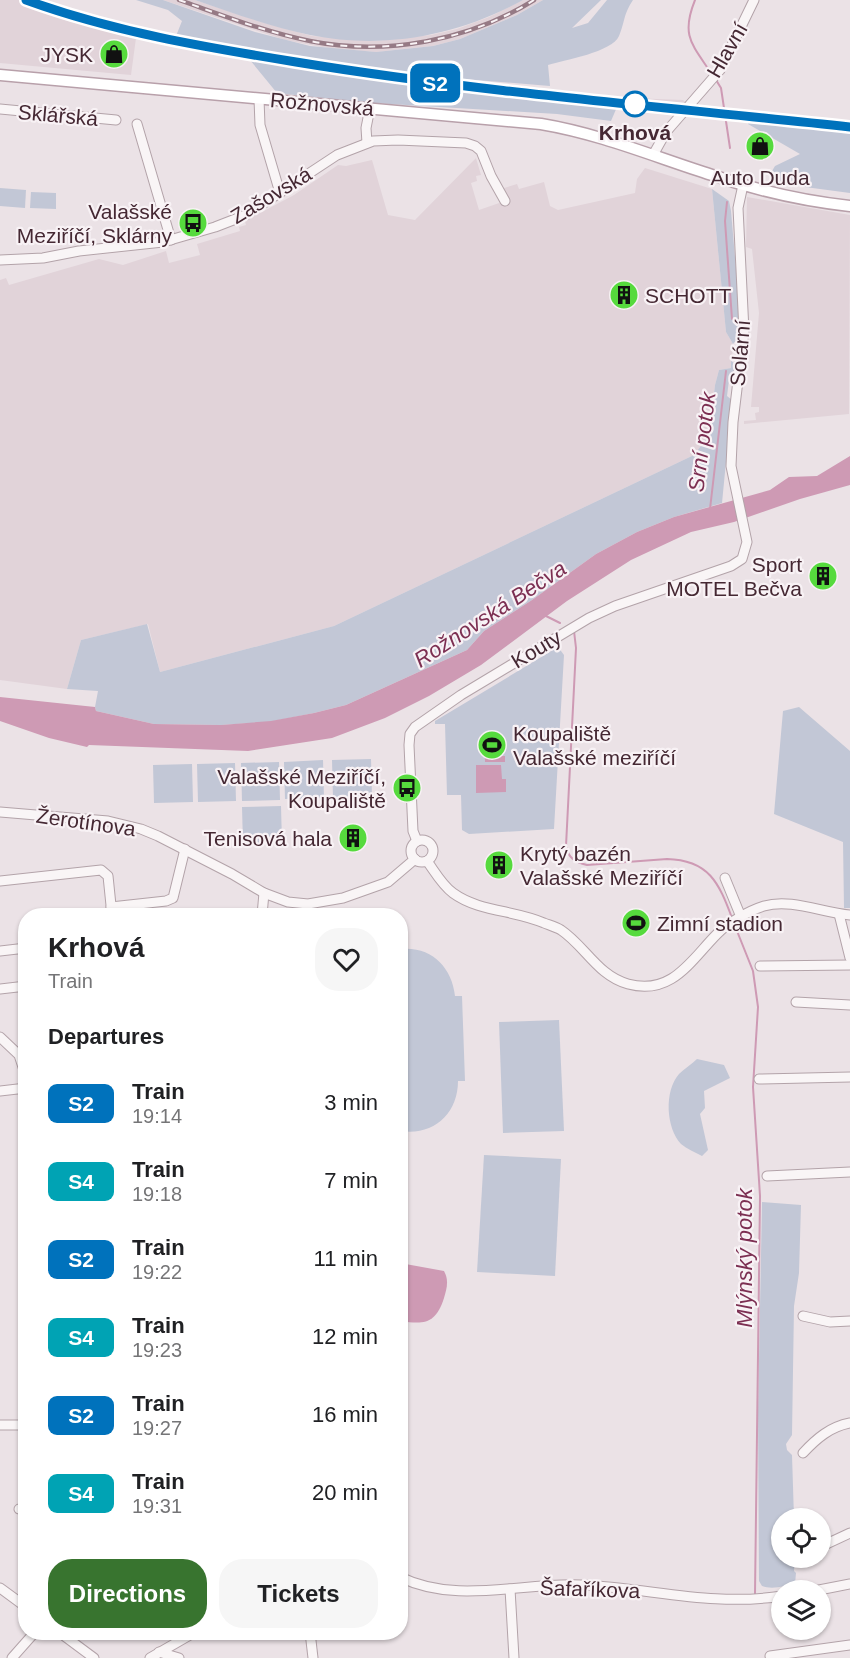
<!DOCTYPE html>
<meta charset="utf-8">
<style>
:root{--surface:#fff;--page:#f6f6f6;--text:#202124;--muted:#757577;--accent:#38742f}
body{margin:0;font-family:Helvetica,sans-serif;background:var(--page);color:var(--text);height:100vh;display:flex;flex-direction:column;font-size:22px;white-space:nowrap}
*{box-sizing:border-box;margin:0}
p{font-size:20px;color:var(--muted)}
.icon{flex:none;width:33px;height:33px;fill:none;stroke:currentColor;stroke-width:2;stroke-linecap:round;stroke-linejoin:round}
.map{position:relative;flex:1;overflow:hidden}
.panel{position:absolute;left:18px;top:908px;width:390px;height:732px;display:flex;flex-direction:column;background:var(--surface);border-radius:24px;box-shadow:0 2px 4px #0004}
.panel>*{flex:none}
.badge{padding:0 12px;border-radius:9px;font-size:21px;line-height:39px}
.controls{position:absolute;left:771px;top:1508px;display:grid;gap:12px}
.controls a{display:grid;place-items:center;width:60px;height:60px;border-radius:50%;background:var(--surface);box-shadow:0 2px 4px #0004;font-size:30px}
.map>.badge{position:absolute;translate:-50% -50%;box-shadow:0 0 0 3px #fff}
h2{padding:0 30px;font-size:22px;line-height:54px}
.round{display:grid;place-items:center;flex:none;width:63px;height:63px;border-radius:24px;background:var(--page)}
.overview{display:flex;align-items:center;justify-content:space-between;height:102px;padding:0 30px}
h1{font-size:28px;font-weight:700;line-height:45px}
.action{display:flex;gap:12px;margin-top:auto;padding:12px 30px}
.action a{flex:1;height:69px;border-radius:24px;background:var(--accent);color:#fff;font-size:24px;font-weight:700;line-height:69px;text-align:center}
.action a+a{background:var(--page);color:var(--text)}
ul{padding:0;list-style:none}
li{display:flex;align-items:center;gap:18px;height:78px;padding:0 30px}
li div{flex:1}
li b{display:block;font-size:22px}
li em{font-style:normal}
li .badge{min-width:66px;font-weight:700;text-align:center}
.map>svg:first-child{display:block}
.built{fill:#e1d3d9}
.green{fill:#c2c7d6}
.water{fill:#ce9ab4}
.lines{fill:none;stroke-linecap:round;stroke-linejoin:round}
.stream{stroke:#ce9ab4;stroke-width:2}
.minor-casing{stroke:#b3a3a9;stroke-width:11}
.major-casing{stroke:#b8a0aa;stroke-width:13}
.minor{stroke:#f9f5f6;stroke-width:9}
.major{stroke:#fff;stroke-width:10}
.rail-casing{stroke:#967a85;stroke-width:4.5}
.rail{stroke:#f8f2f5;stroke-width:2;stroke-dasharray:7;stroke-linecap:butt}
.line-casing{stroke:#fff;stroke-width:14}
.line{stroke:#0072bc;stroke-width:9}
.stop-dot{fill:#fff;stroke:#0072bc;stroke-width:3}
.labels{text-anchor:middle;dominant-baseline:central;stroke-width:4.5;stroke-linejoin:round;paint-order:stroke}
.street-label{font-size:21px;fill:#452833;stroke:#f8f2f5}
.poi-label{font-size:21px;fill:#452833;stroke:#f8f2f5;text-anchor:end}
.stop-label{font-size:21px;font-weight:bold;fill:#452833;stroke:#f8f2f5}
.water-label{font-size:22px;font-style:italic;fill:#7c2f52;stroke:#f8f2f5}
</style>
<div class="map">
<svg width="850" height="1658" viewBox="0 0 850 1658">
<rect width="100%" height="100%" fill="#ebe2e6"/>
<g class="built">
<polygon points="0,0 42,0 120,24 176,36 370,69 631,98 683,100 689,105 850,121 850,132 399,84 250,60 136,38 131,75 0,63"/>
<polygon points="163,0 195,0 258,21 312,36 376,41 431,35 457,29 489,17 523,0 543,0 517,15 460,39 433,46 376,52 333,49 285,40"/>
<polygon points="476,158 481,175 476,176 477,181 471,183 479,210 505,201 508,199 504,188 517,184 519,189 544,182 550,206 558,210 635,193 637,179 645,168 712,189 726,332 733,344 731,368 719,370 715,385 709,435 694,455 334,626 160,672 148,624 81,640 67,689 0,680 0,280 6,278 9,285 99,259 123,265 166,251 169,263 200,255 197,244 240,231 239,227 246,225 245,221 294,195 338,165 346,166 372,160 388,215 415,220"/>
<polygon points="747,197 850,215 849,414 744,424 744,421 756,420 755,413 759,412 759,407 751,407 759,313 752,249 746,247"/>
</g>
<g class="green">
<path d="M136,0H163L255,32L310,46L376,52L433,46L460,39L517,15L543,0H601L572,28L588,23L607,0H633C623,15 625,22 619,36C612,52 565,60 548,65L550,86L401,74L176,36L182,21L168,10Z"/>
<path d="M195,0H523C458,36 383,50 310,35C271,27 233,13 195,0Z"/>
<polygon points="250,60 399,84 617,107 611,121 557,114 357,102 277,93"/>
<polygon points="749,122 850,132 850,193 790,185 769,176 775,166 800,154 748,124"/>
<polygon points="0,188 26,190 25,208 0,206"/>
<polygon points="712,189 729,201 731,211 740,315 739,337 733,344 726,332"/>
<polygon points="31,192 56,193 56,209 30,208"/>
<polygon points="731,361 736,364 735,380 729,380 727,396 732,400 722,503 674,517 637,532 596,554 532,600 484,631 467,650 346,705 314,713 269,722 221,725 154,724 96,711 95,707 98,691 67,689 81,640 147,624 160,672 334,626 694,455 709,435 715,385 719,370 731,368"/>
<polygon points="558,647 564,655 554,829 469,834 462,830 461,795 447,795 445,724 435,724 435,721"/>
<polygon points="799,707 850,751 850,908 844,908 843,842 774,814 783,711"/>
<polygon points="371,759 372,797 333,798 332,760"/>
<polygon points="323,760 324,798 285,799 284,762"/>
<polygon points="279,762 280,800 242,801 241,763"/>
<polygon points="235,763 236,801 198,802 197,764"/>
<polygon points="192,764 193,802 154,803 153,765"/>
<polygon points="281,806 282,843 243,844 242,807"/>
<path d="M401,949C431,946 452,967 455,996H462L465,1081H458C458,1114 433,1136 401,1131Z"/>
<polygon points="559,1020 564,1131 503,1133 499,1022"/>
<path d="M697,1059L724,1065L730,1078L704,1091L705,1108L700,1114L708,1150L702,1156C695,1152 687,1149 681,1144C666,1128 664,1091 679,1074C684,1069 692,1064 697,1059Z"/>
<polygon points="484,1155 561,1159 555,1276 477,1272"/>
<path d="M762,1202L801,1205L799,1273L794,1306L792,1435L786,1444L787,1450L792,1455L794,1518H782V1557H795L794,1571L796,1573L795,1584C785,1586 772,1590 762,1586L759,1581L758,1413Z"/>
</g>
<g class="water">
<polygon points="850,456 850,485 800,499 734,522 691,532 631,560 567,601 481,665 429,696 385,718 332,738 248,751 89,745 87,747 49,738 0,721 0,697 95,707 96,711 154,724 221,725 271,721 314,713 346,705 467,650 484,631 532,600 596,554 637,532 674,517 770,490 789,477 817,476"/>
<polygon points="500,734 501,756 505,756 505,762 485,762 484,735"/>
<polygon points="476,765 501,765 502,779 506,779 506,792 476,793"/>
<path d="M400,1263L444,1271C449,1280 447,1288 444,1298C436,1323 425,1325 401,1321Z"/>
</g>
<g class="lines">
<g class="stream">
<path d="M695,0C680,37 693,45 713,76"/>
<polyline points="716,80 721,88 730,148"/>
<polyline points="727,202 725,221 732,319"/>
<polyline points="710,509 726,371"/>
<polyline points="544,615 560,623"/>
<path d="M574,631L576,648L566,846C568,858 575,862 587,865L667,859C709,860 719,883 732,918"/>
<polyline points="735,926 753,971 758,1007 753,1087 760,1196 755,1594"/>
</g>
<g class="minor-casing">
<g id="minor">
<polyline points="259,99 260,125 280,193"/>
<polyline points="0,109 116,120"/>
<polyline points="137,124 171,240"/>
<polyline points="367,143 366,128 370,108"/>
<polyline points="653,155 666,132 720,70 754,0"/>
<polyline points="0,260 43,258 79,251 163,242 215,227 246,215 337,155 373,141 398,140 466,143 475,146 481,151 491,176 505,201"/>
<polyline points="0,812 108,821 141,829 158,836 232,874 264,893 288,902 308,904 343,898 388,882 415,859"/>
<circle cx="422" cy="851" r="11"/>
<polyline points="417,841 413,831 409,745 410,734 415,727 461,695 589,618 615,606 731,566 742,559 747,542 731,466 733,422 744,331 738,208 743,185"/>
<path d="M427,861C435,872 442,885 453,893C479,912 515,910 544,923C549,925 556,927 561,930C585,946 598,976 628,984C672,996 691,960 717,934C728,923 748,911 764,906C791,898 823,913 850,915"/>
<polyline points="725,878 741,917"/>
<polyline points="0,881 101,870 108,876 112,915"/>
<polyline points="111,907 166,901 173,898 185,849"/>
<polyline points="839,914 850,958"/>
<polyline points="262,915 264,893"/>
<polyline points="0,951 26,948"/>
<polyline points="760,966 850,965"/>
<polyline points="0,989 26,986"/>
<polyline points="796,1002 850,1005"/>
<polyline points="0,1037 19,1055 26,1076"/>
<polyline points="759,1079 850,1077"/>
<polyline points="0,1091 26,1088"/>
<polyline points="767,1176 850,1172"/>
<polyline points="803,1316 830,1322 850,1321"/>
<polyline points="0,1425 26,1425"/>
<path d="M803,1453C817,1438 830,1427 850,1423"/>
<polyline points="19,1509 26,1511"/>
<polyline points="820,1547 850,1533"/>
<path d="M400,1577C457,1605 522,1582 581,1585C651,1588 711,1607 782,1596"/>
<polyline points="0,1588 26,1607"/>
<polyline points="510,1589 514,1658"/>
<polyline points="819,1590 850,1584"/>
<polyline points="59,1632 94,1658"/>
<polyline points="310,1632 313,1658"/>
<polyline points="159,1652 179,1658"/>
<polyline points="770,1656 850,1645"/>
<polyline points="12,1658 35,1632"/>
<polyline points="150,1658 195,1632"/>
</g>
</g>
<g class="major-casing">
<path id="major" d="M0,75L541,124C601,134 655,157 712,175C756,190 803,201 850,206"/>
</g>
<use href="#minor" class="minor"/>
<use href="#major" class="major"/>
<g class="rail-casing">
<g id="rail">
<path d="M27,0C115,32 207,48 300,63C482,93 667,108 850,127"/>
<path d="M179,0C222,15 265,32 310,41C385,56 469,41 534,0"/>
</g>
</g>
<use href="#rail" class="rail"/>
</g>
<g class="lines">
<g class="line-casing">
<path id="line" d="M26,0C114,32 204,47 296,62C479,92 665,107 850,127"/>
</g>
<use href="#line" class="line"/>
</g>
<defs>
<g id="shop-disc" transform="scale(1.5)"><circle r="9.5" fill="#56da3d" stroke="#f8f2f5"/><path d="M-5-2.5h2.3a2.7 3.5 0 0 1 5.4 0H5L5.5 6h-11ZM-1.5-2.5h3a1.5 2.3 0 0 0-3 0Z" fill="#111"/></g>
<g id="bus-disc" transform="scale(1.5)"><circle r="9.5" fill="#56da3d" stroke="#f8f2f5"/><path d="M-5-6H5V4H4V6H2V4H-2V6H-4V4H-5ZM-3.5-4V0h7V-4ZM-3.5 1.2v1.5H-2V1.2ZM2 1.2v1.5H3.5V1.2Z" fill="#111"/></g>
<g id="building-disc" transform="scale(1.5)"><circle r="9.5" fill="#56da3d" stroke="#f8f2f5"/><path d="M-4-6H4V6H1V3H-1V6H-4ZM-2.5-4.3h1.7v1.8h-1.7ZM.8-4.3h1.7v1.8H.8ZM-2.5-1h1.7V.8h-1.7ZM.8-1h1.7V.8H.8Z" fill="#111"/></g>
<g id="stadium-disc" transform="scale(1.5)"><circle r="9.5" fill="#56da3d" stroke="#f8f2f5"/><path d="M0-5a6.5 5 0 1 0 0 10a6.5 5 0 1 0 0-10ZM-3.5-1.8h7v3.6h-7Z" fill="#111"/></g>
</defs>
<g fill-rule="evenodd">
<use href="#shop-disc" x="114" y="54"/>
<use href="#shop-disc" x="760" y="146"/>
<use href="#bus-disc" x="193" y="223"/>
<use href="#building-disc" x="624" y="295"/>
<use href="#building-disc" x="823" y="576"/>
<use href="#stadium-disc" x="492" y="745"/>
<use href="#bus-disc" x="407" y="788"/>
<use href="#building-disc" x="353" y="838"/>
<use href="#building-disc" x="499" y="865"/>
<use href="#stadium-disc" x="636" y="923"/>
</g>
<circle class="stop-dot" cx="635" cy="104" r="12"/>
<g class="labels">
<g class="street-label">
<text transform="translate(727 50) rotate(-60)">Hlavní</text>
<text transform="translate(322 104) rotate(5)">Rožnovská</text>
<text transform="translate(58 115) rotate(5)">Sklářská</text>
<text transform="translate(271 195) rotate(-31)">Zašovská</text>
<text transform="translate(740 353) rotate(-85)">Solární</text>
<text transform="translate(536 649) rotate(-31)">Kouty</text>
<text transform="translate(86 822) rotate(8)">Žerotínova</text>
<text transform="translate(590 1589) rotate(2)">Šafaříkova</text>
</g>
<g class="poi-label">
<text x="93" y="54">JYSK</text>
<text x="760" y="177" text-anchor="middle">Auto Duda</text>
<text x="172" y="211">Valašské<tspan x="172" dy="24">Meziříčí, Sklárny</tspan></text>
<text x="645" y="295" text-anchor="start">SCHOTT</text>
<text x="802" y="564">Sport<tspan x="802" dy="24">MOTEL Bečva</tspan></text>
<text x="513" y="733" text-anchor="start">Koupaliště<tspan x="513" dy="24">Valašské meziříčí</tspan></text>
<text x="386" y="776">Valašské Meziříčí,<tspan x="386" dy="24">Koupaliště</tspan></text>
<text x="332" y="838">Tenisová hala</text>
<text x="520" y="853" text-anchor="start">Krytý bazén<tspan x="520" dy="24">Valašské Meziříčí</tspan></text>
<text x="657" y="923" text-anchor="start">Zimní stadion</text>
</g>
<g class="stop-label">
<text x="635" y="132">Krhová</text>
</g>
<g class="water-label">
<text transform="translate(702 442) rotate(-83)">Srní potok</text>
<text transform="translate(490 614) rotate(-33)">Rožnovská Bečva</text>
<text transform="translate(744 1258) rotate(-90)">Mlýnský potok</text>
</g>
</g>
</svg>
<div class="controls">
<a><svg class="icon" aria-label="locate" viewBox="0 0 24 24"><circle cx="12" cy="12" r="6"/><path d="M12 2v4M12 18v4M2 12h4M18 12h4"/></svg></a>
<a><svg class="icon" aria-label="layers" viewBox="0 0 24 24"><path d="M12 4l9 5-9 5-9-5zM3 14l9 5 9-5"/></svg></a>
</div>
<b class="badge" style="left:435px;top:83px;background:#0072bc;color:#fff">S2</b>
<section class="panel">
<div class="overview"><div><h1>Krhová</h1><p>Train</p></div><a class="round"><svg class="icon" aria-label="heart" viewBox="0 0 24 24"><path d="M12 20l-8-8c-3-5 5-10 8-4 3-6 11-1 8 4z"/></svg></a></div>
<h2>Departures</h2>
<ul>
<li><span class="badge" style="background:#0072bc;color:#fff">S2</span><div><b>Train</b><p>19:14</p></div><em>3 min</em></li>
<li><span class="badge" style="background:#00a3b4;color:#fff">S4</span><div><b>Train</b><p>19:18</p></div><em>7 min</em></li>
<li><span class="badge" style="background:#0072bc;color:#fff">S2</span><div><b>Train</b><p>19:22</p></div><em>11 min</em></li>
<li><span class="badge" style="background:#00a3b4;color:#fff">S4</span><div><b>Train</b><p>19:23</p></div><em>12 min</em></li>
<li><span class="badge" style="background:#0072bc;color:#fff">S2</span><div><b>Train</b><p>19:27</p></div><em>16 min</em></li>
<li><span class="badge" style="background:#00a3b4;color:#fff">S4</span><div><b>Train</b><p>19:31</p></div><em>20 min</em></li>
</ul>
<div class="action"><a>Directions</a><a>Tickets</a></div>
</section>
</div>
